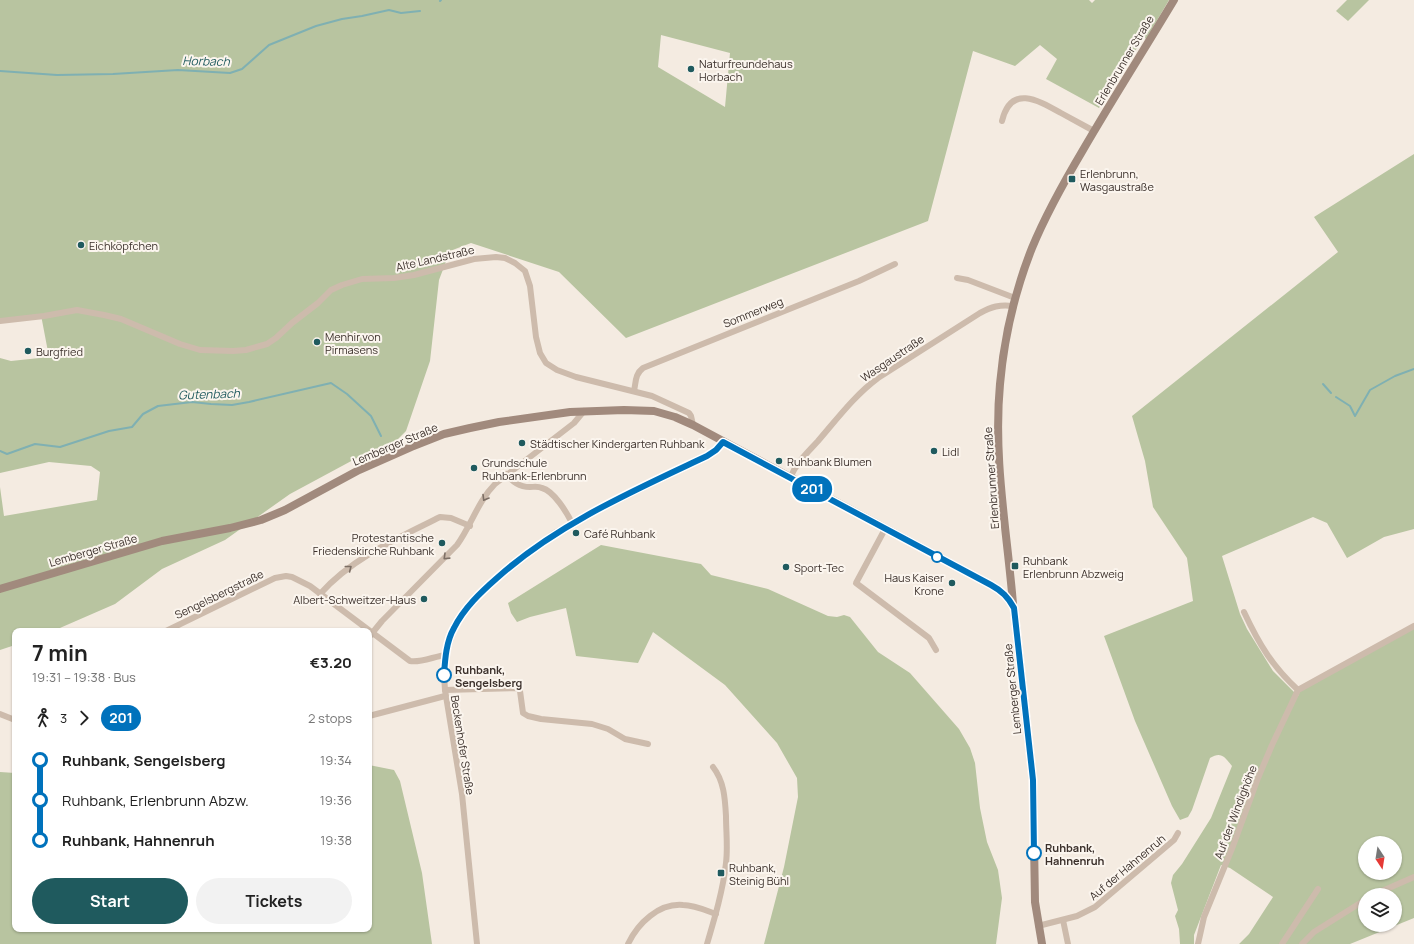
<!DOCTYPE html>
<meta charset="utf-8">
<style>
:root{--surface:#fff;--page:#f2f2f2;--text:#222;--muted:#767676;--accent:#1f5a5e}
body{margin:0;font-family:Manrope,sans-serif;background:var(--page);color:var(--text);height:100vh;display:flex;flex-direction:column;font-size:15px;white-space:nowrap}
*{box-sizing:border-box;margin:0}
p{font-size:13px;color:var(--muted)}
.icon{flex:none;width:22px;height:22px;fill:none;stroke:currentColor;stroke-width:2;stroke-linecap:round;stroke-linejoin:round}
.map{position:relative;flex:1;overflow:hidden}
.sheet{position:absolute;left:12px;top:628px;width:360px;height:304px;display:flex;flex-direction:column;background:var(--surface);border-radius:8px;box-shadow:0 1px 3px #0004}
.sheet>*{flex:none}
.badge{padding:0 8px;border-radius:13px;font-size:14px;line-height:26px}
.needle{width:26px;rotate:168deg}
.controls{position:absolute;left:1358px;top:836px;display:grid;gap:8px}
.controls a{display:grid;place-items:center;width:44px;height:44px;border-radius:50%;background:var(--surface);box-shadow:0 1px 3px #0004;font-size:20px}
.map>.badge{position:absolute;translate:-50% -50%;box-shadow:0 0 0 2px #fff}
.legs{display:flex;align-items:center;gap:6px;height:44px;padding:0 20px;font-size:13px}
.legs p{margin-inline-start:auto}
.summary{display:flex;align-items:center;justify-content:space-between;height:68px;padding:0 20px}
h1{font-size:22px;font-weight:700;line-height:30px}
.primary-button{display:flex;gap:8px;margin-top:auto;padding:8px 20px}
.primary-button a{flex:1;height:46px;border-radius:24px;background:var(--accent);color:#fff;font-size:16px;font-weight:700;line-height:46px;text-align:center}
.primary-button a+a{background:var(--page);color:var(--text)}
ul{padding:0 20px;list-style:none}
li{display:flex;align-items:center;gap:14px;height:40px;font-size:15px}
li i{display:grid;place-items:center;width:6px;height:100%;margin:0 5px;background:currentColor}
li i::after{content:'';width:10px;height:10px;margin:-5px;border:3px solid;border-radius:50%;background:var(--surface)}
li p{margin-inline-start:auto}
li:first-child i{background:linear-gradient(#0000 50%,currentColor 0)}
li:last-child i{background:linear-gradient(currentColor 50%,#0000 0)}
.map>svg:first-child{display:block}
.green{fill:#b8c4a0;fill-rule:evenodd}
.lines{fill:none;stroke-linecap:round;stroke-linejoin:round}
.stream{stroke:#7fb0b2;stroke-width:2}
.street{stroke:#cdbbac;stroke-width:6}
.secondary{stroke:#a18a7d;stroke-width:8}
.oneway{stroke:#7d6f65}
.line-1-casing{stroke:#fff;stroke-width:9}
.line-1{stroke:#0072bc;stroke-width:6}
.poi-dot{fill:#1f5a5e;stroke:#fbf5ee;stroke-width:1.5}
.stop-1-dot{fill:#fff;stroke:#0072bc;stroke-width:2}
.labels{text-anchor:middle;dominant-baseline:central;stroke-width:4;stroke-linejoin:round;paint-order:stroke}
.street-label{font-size:11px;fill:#3b302b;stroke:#fbf5ee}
.poi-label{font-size:11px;fill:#3b302b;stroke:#fbf5ee;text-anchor:start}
.stop-label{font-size:11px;font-weight:bold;fill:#3b302b;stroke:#fbf5ee;text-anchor:start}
.water-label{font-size:12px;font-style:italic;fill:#1f5a5e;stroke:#fbf5ee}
</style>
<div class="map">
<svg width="1414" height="944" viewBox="0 0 1414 944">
<rect width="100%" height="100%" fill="#f4ebe1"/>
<g class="green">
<path d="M0,0H1089L1092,3L1095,0H1169L1146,39L1144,37L1099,108L1046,79L1057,59L1040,45L1015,66L973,51L928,221L626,338L559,272L471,243L450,251L439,280L430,361L406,431L395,442L368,452L290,494L225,540L162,569L115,604L53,631H15V645L0,650V487L4,516L97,500L100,472L91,466L49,462L0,473V358L11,361L49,357L41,315L0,319ZM661,35L730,53L725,107L658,67Z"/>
<polygon points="1347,0 1369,0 1348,21 1336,11"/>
<path d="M1414,154V529L1384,537L1347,558L1327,523L1313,517L1222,556L1240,614L1247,629L1273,671L1298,696L1300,691L1414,628V918L1350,944H1239L1249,934L1273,897L1230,868L1221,865L1194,935V944H1180L1179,929L1175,916L1178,910L1171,883L1173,875L1182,864L1211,818L1232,766C1225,757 1221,751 1210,758L1192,810L1188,817L1180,820L1172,806L1135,721L1104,636L1193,601L1187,558L1153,507L1145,461L1132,416L1338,252L1314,217ZM1365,843H1395V873H1365ZM1365,895H1395V925H1365Z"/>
<polygon points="601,545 701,564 711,575 768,589 828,616 837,617 844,615 850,617 878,652 910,673 959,729 970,748 975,763 980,808 987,842 998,870 1002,898 996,944 764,944 784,867 798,797 797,778 777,743 725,685 653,632 638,663 576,656 566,608 530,617 517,622 511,613 508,603"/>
<polygon points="369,765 394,770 400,781 422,873 432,944 0,944 0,772 15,773 15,929 369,929"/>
</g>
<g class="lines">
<g class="stream">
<polyline points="440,1 441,0"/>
<polyline points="0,71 57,75 113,74 178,70 230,73 242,69 269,45 316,26 342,19 362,16 389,10 401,13 420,11"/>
<polyline points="1323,384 1331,393"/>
<polyline points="1336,397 1350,406 1355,416 1370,390 1395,376 1414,369"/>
<polyline points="0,451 7,454 35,444 60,447 109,431 132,427 143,414 158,406 192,402 211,404 232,405 249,402 331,383 347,394 371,416 381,436"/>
</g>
<g class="street">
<path d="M1002,121C1011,84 1038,100 1061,113C1072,119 1083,125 1094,131"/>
<polyline points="957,278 968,280 1015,298"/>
<polyline points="0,321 44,316 77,310 104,315 121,319 180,344 200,350 233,351 246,350 267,344 276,338 292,323 318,303 331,290 342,285 362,279 394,278 414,275 474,259 496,257 505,258 515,263 525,271 530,286 536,337 540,353 546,363 557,370 576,377 652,396 689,413 691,416 693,425"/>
<path d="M634,391C636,382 635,374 643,368L859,281L895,264"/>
<path d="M506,474C513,482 519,487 530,487C534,487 538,486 542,488C554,491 567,513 572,523"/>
<path d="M790,478C796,463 808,452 818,441C837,419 855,395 878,378L980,313C991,307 1000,304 1013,306"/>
<polyline points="885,529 856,583 929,638 936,650"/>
<path d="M320,594C352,558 398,538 440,517L451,518L470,526"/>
<path d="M1244,612C1259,644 1272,666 1298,690"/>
<path d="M166,631L275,578L286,576L292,577L310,586L410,661C421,663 435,656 446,655"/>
<path d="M369,637L382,621L457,545C471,526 478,501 495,484L574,423L584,411"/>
<polyline points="445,690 518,688 520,691 523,713 528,716 541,719 592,724 608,729 625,739 648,744"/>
<polyline points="0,714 15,720"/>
<polyline points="369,716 445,696"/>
<polyline points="1373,895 1414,877"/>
<polyline points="1063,920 1068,944"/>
<polyline points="1038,926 1077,916 1095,907 1174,840 1178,833"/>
<polyline points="477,944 462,794 445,690 444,675 446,655 454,628 468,607 487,586 504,572 538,545 556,532 572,523 707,456 716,450 723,442"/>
<path d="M628,944C638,923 659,903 683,905C694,905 705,910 716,914"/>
<path d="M707,944C715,917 723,890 726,863C728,847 726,832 726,816C725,798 724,781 713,767"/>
<polyline points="1198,944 1204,917 1233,846 1258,778 1272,745 1298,690 1414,626"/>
<polyline points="1282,944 1318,889"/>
<polyline points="1302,944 1314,932 1365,900"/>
</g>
<g class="secondary">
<path d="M0,589L162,541L230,528L261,520L285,510L359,470L411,447L444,434L470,428L499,422L570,412L624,410L654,411L675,417L693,425L991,585C1002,591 1008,597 1014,608L1033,780L1035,902L1042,944"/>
<path d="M1013,604C1007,531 993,458 1000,384C1004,338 1015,291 1032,248C1046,214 1064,182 1083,150C1112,100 1144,50 1174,0"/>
</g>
</g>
<defs><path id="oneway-chevron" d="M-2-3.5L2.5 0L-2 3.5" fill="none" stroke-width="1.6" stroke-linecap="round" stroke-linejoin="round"/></defs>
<g class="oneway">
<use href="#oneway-chevron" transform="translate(485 498) rotate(121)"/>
<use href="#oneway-chevron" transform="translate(446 557) rotate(136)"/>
<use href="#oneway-chevron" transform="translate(349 568) rotate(-38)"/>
</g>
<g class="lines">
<g class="line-1-casing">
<path id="line-1" d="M444,675C445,660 446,642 454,628C464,608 481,592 497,578C557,524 635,490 707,456L716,450L723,442L991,585C1002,591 1008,597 1014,608L1033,780L1034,853"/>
</g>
<use href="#line-1" class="line-1"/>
</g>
<g class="poi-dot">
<circle cx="691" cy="69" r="4"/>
<rect x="1068" y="175" width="8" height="8" rx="2"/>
<circle cx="81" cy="245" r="4"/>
<circle cx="317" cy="342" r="4"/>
<circle cx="28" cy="351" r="4"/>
<circle cx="522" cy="443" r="4"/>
<circle cx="934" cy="451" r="4"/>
<circle cx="779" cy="461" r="4"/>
<circle cx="474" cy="468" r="4"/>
<circle cx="576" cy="533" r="4"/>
<circle cx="442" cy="543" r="4"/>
<rect x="1011" y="562" width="8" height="8" rx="2"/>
<circle cx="786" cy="567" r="4"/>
<circle cx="952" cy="583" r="4"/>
<circle cx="424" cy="599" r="4"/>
<rect x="717" y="869" width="8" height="8" rx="2"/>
</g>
<g class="stop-1-dot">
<circle cx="937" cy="557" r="5"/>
<circle cx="444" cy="675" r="7"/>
<circle cx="1034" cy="853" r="7"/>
</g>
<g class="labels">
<g class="street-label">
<text transform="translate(1124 60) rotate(-59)">Erlenbrunner Straße</text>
<text transform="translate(435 258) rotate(-13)">Alte Landstraße</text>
<text transform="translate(753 312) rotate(-22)">Sommerweg</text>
<text transform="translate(892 358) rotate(-34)">Wasgaustraße</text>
<text transform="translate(395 444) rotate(-23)">Lemberger Straße</text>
<text transform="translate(991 478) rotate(-94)">Erlenbrunner Straße</text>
<text transform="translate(93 550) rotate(-16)">Lemberger Straße</text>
<text transform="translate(219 594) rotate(-26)">Sengelsbergstraße</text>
<text transform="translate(1012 689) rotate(-96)">Lemberger Straße</text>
<text transform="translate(463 745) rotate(81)">Beckenhofer Straße</text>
<text transform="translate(1235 812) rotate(-69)">Auf der Windighöhe</text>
<text transform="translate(1127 867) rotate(-40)">Auf der Hahnenruh</text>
</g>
<g class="poi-label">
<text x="699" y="63">Naturfreundehaus<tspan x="699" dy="13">Horbach</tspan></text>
<text x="1080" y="173">Erlenbrunn,<tspan x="1080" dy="13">Wasgaustraße</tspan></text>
<text x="89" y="245">Eichköpfchen</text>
<text x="325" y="336">Menhir von<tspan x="325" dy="13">Pirmasens</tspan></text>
<text x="36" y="351">Burgfried</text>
<text x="530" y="443">Städtischer Kindergarten Ruhbank</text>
<text x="942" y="451">Lidl</text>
<text x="787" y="461">Ruhbank Blumen</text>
<text x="482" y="462">Grundschule<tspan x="482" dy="13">Ruhbank-Erlenbrunn</tspan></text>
<text x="584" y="533">Café Ruhbank</text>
<text x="434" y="537" text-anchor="end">Protestantische<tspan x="434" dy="13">Friedenskirche Ruhbank</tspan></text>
<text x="1023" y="560">Ruhbank<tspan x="1023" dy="13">Erlenbrunn Abzweig</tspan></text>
<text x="794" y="567">Sport-Tec</text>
<text x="944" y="577" text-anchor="end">Haus Kaiser<tspan x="944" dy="13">Krone</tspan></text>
<text x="416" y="599" text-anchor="end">Albert-Schweitzer-Haus</text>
<text x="729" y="867">Ruhbank,<tspan x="729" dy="13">Steinig Bühl</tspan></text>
</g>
<g class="stop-label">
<text x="455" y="669">Ruhbank,<tspan x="455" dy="13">Sengelsberg</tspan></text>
<text x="1045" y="847">Ruhbank,<tspan x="1045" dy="13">Hahnenruh</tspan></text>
</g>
<g class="water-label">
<text transform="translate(206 61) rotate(1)">Horbach</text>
<text transform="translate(209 394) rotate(-2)">Gutenbach</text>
</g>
</g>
</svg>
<div class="controls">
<a><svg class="needle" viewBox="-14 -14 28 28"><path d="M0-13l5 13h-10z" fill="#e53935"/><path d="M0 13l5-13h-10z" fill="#767676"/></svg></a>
<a><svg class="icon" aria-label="layers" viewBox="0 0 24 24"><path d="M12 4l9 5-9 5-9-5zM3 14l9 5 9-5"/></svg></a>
</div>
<b class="badge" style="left:812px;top:489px;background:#0072bc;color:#fff">201</b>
<section class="sheet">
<div class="summary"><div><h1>7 min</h1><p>19:31 – 19:38 · Bus</p></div><b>€3.20</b></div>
<div class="legs"><svg class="icon" aria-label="walk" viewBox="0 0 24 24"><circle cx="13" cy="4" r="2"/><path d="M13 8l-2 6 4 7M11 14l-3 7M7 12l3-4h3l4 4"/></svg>3<svg class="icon" aria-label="forward" viewBox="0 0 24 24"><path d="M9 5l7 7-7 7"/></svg><b class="badge" style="background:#0072bc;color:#fff">201</b><p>2 stops</p></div>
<ul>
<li><i style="color:#0072bc"></i><b>Ruhbank, Sengelsberg</b><p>19:34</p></li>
<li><i style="color:#0072bc"></i><span>Ruhbank, Erlenbrunn Abzw.</span><p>19:36</p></li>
<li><i style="color:#0072bc"></i><b>Ruhbank, Hahnenruh</b><p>19:38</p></li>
</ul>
<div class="primary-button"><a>Start</a><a>Tickets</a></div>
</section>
</div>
